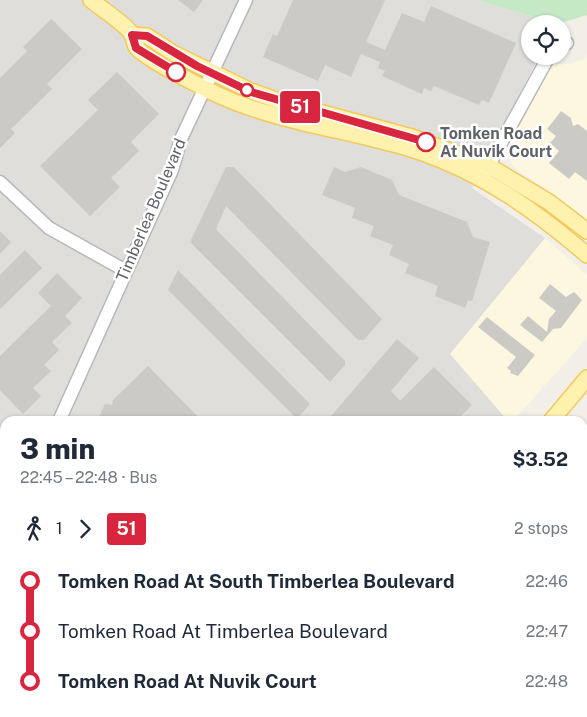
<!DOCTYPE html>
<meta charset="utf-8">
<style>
:root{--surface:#fff;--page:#f6f6f7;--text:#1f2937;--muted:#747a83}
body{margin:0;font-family:"Public Sans",sans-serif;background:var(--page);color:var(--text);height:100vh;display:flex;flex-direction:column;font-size:19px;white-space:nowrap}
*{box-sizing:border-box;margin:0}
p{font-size:16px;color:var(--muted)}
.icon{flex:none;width:28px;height:28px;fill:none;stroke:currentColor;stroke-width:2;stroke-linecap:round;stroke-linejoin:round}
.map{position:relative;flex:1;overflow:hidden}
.side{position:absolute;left:0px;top:416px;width:588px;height:301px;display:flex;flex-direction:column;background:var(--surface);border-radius:15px 15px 0 0;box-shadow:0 1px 4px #0004}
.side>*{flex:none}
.badge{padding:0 10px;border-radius:4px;font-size:18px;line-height:32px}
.controls{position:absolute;left:521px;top:15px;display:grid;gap:10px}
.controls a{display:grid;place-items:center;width:50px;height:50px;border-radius:50%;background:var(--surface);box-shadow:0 1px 4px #0004;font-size:25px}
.map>.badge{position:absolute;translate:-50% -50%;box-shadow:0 0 0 2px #fff}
.legs{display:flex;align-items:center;gap:8px;height:55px;padding:0 20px;font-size:16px}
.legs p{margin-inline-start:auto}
.overview{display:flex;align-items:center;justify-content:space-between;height:85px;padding:0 20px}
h1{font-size:28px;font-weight:800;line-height:38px}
ul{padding:0 20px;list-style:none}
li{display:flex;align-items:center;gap:18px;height:50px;font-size:19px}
li i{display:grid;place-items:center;width:8px;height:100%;margin:0 6px;background:currentColor}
li i::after{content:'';width:12px;height:12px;margin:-6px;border:4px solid;border-radius:50%;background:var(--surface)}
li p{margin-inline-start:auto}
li:first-child i{background:linear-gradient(#0000 50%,currentColor 0)}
li:last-child i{background:linear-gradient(currentColor 50%,#0000 0)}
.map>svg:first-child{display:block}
.commercial{fill:#fef7e0}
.industrial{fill:#e0deda}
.education{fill:#e1ded6}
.green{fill:#c5e8c5}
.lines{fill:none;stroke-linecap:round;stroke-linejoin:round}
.stream{stroke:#aadaff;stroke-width:2.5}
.building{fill:#cccac5}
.minor-casing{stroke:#b5b8bc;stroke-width:15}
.major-casing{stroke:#f2c960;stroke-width:18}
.minor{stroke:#fff;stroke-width:12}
.major{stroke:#fff2af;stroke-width:15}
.line-1-casing{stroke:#fff;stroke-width:11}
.line-1{stroke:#d7263d;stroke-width:8}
.stop-1-dot{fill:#fff;stroke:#d7263d;stroke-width:2.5}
.labels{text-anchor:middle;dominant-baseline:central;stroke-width:5;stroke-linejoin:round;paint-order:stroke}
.stop-label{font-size:16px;font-weight:bold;fill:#5f6368;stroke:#fff;text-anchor:start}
.street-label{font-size:16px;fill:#5f6368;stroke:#fff}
</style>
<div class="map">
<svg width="587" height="717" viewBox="0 0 587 717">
<rect width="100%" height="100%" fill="#f1efe8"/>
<g class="commercial">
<polygon points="587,55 587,220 513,166 507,155 508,138 551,64 568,64 583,60"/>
<polygon points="545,238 587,275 587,338 513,421 508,421 450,354"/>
<polygon points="587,444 587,579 583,585 582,449"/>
<polygon points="587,693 587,717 568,717 571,713 582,712 583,698"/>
</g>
<polygon class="industrial" points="0,0 477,0 557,24 530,24 530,56 539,56 472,188 545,238 450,354 508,421 5,421 5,712 240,713 236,717 0,717"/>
<g class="education">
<polygon points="583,601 587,605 587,693 583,698"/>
<polygon points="512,713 571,713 568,717 517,717"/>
</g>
<g class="green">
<polygon points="477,0 587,0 587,15 557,24"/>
<polygon points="341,713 512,712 517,717 338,717"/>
<polygon points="544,713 564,713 566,714 562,717 540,717"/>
</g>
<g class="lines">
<polyline class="stream" points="250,717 255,712"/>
</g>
<g class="building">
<polygon points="178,0 203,0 194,12"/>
<polygon points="293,0 385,0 366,42 385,50 402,13 424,22 431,6 516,43 489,103 482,100 479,105 434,86 431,91 424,88 422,94 382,76 385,71 378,68 380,62 361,54 351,77 325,65 318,81 263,57 273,34 277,36"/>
<polygon points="51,19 82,49 47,84 52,89 11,129 15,133 0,148 0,78 27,51 23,47"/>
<polygon points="117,72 159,114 131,142 139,151 111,178 120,187 90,216 40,166 98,110 88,100"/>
<polygon points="561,111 571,118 573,126 578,124 587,131 587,181 575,172 569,179 549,163 559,151 550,143 556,136 547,129"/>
<polygon points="226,167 234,167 382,319 364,340 358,340 226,206 216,229 345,361 345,365 330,382 190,242"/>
<polygon points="334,167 345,172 361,167 392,180 399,195 467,222 473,237 490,242 472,301 468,300 465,308 435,296 438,286 405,273 409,264 389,255 393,245 370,236 374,226 352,218 355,208 322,195"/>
<polygon points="0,231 11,242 0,254"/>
<polygon points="25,250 42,268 0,309 0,275"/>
<polygon points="178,270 310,404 297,419 168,290"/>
<polygon points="57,273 82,298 65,316 72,323 52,342 59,350 44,365 51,371 33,388 41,396 23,414 0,390 0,356 51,306 38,293"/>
<polygon points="550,284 566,297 574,292 582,300 561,328 553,329 542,342 520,325 528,316 547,332 549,319 556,311 539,298"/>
<polygon points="487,317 535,355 518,376 510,373 511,371 507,368 516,357 478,327"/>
<polygon points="397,339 419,358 391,391 400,401 434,367 472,405 456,421 327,421"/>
<polygon points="148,366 202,421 97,421 105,404 112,405 113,400"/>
</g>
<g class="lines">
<g class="minor-casing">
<g id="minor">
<polyline points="562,46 567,43"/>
<polyline points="484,174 549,56"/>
<polyline points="0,182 49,228 126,271"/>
<polyline points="59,421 172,170 181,139 246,0"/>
<polyline points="0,503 5,500"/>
</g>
</g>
<g class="major-casing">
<g id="major">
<path d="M91,0C104,11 122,21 132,34C134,38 134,45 137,48C147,60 200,86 216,94C280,124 354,130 420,152C484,174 536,211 587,255"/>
<polyline points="132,35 147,36 173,53 251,91 282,102 412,137 489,166 549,202 587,231"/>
<polyline points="551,421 587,378"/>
<polyline points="312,717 316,712"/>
</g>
</g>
<use href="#minor" class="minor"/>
<use href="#major" class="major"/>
</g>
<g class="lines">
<g class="line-1-casing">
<polyline id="line-1" points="176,72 136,48 132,35 147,36 197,66 251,92 426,142"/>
</g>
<use href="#line-1" class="line-1"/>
</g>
<g class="stop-1-dot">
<circle cx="176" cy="72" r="9"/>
<circle cx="247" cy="90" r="6"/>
<circle cx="426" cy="142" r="9"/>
</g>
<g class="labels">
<g class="stop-label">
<text x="440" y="133">Tomken Road<tspan x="440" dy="18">At Nuvik Court</tspan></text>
</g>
<g class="street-label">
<text transform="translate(151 210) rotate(-67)">Timberlea Boulevard</text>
</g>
</g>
</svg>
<div class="controls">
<a><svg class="icon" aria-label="locate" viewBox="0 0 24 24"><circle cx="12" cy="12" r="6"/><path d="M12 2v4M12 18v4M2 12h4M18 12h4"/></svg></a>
</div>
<b class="badge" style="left:300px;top:107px;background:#d7263d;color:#fff">51</b>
<section class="side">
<div class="overview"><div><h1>3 min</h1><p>22:45 – 22:48 · Bus</p></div><b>$3.52</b></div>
<div class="legs"><svg class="icon" aria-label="walk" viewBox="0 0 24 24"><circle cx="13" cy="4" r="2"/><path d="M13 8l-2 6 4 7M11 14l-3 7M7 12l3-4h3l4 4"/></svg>1<svg class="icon" aria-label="forward" viewBox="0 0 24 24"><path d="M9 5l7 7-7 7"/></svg><b class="badge" style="background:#d7263d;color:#fff">51</b><p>2 stops</p></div>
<ul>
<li><i style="color:#d7263d"></i><b>Tomken Road At South Timberlea Boulevard</b><p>22:46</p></li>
<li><i style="color:#d7263d"></i><span>Tomken Road At Timberlea Boulevard</span><p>22:47</p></li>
<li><i style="color:#d7263d"></i><b>Tomken Road At Nuvik Court</b><p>22:48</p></li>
</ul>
</section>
</div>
